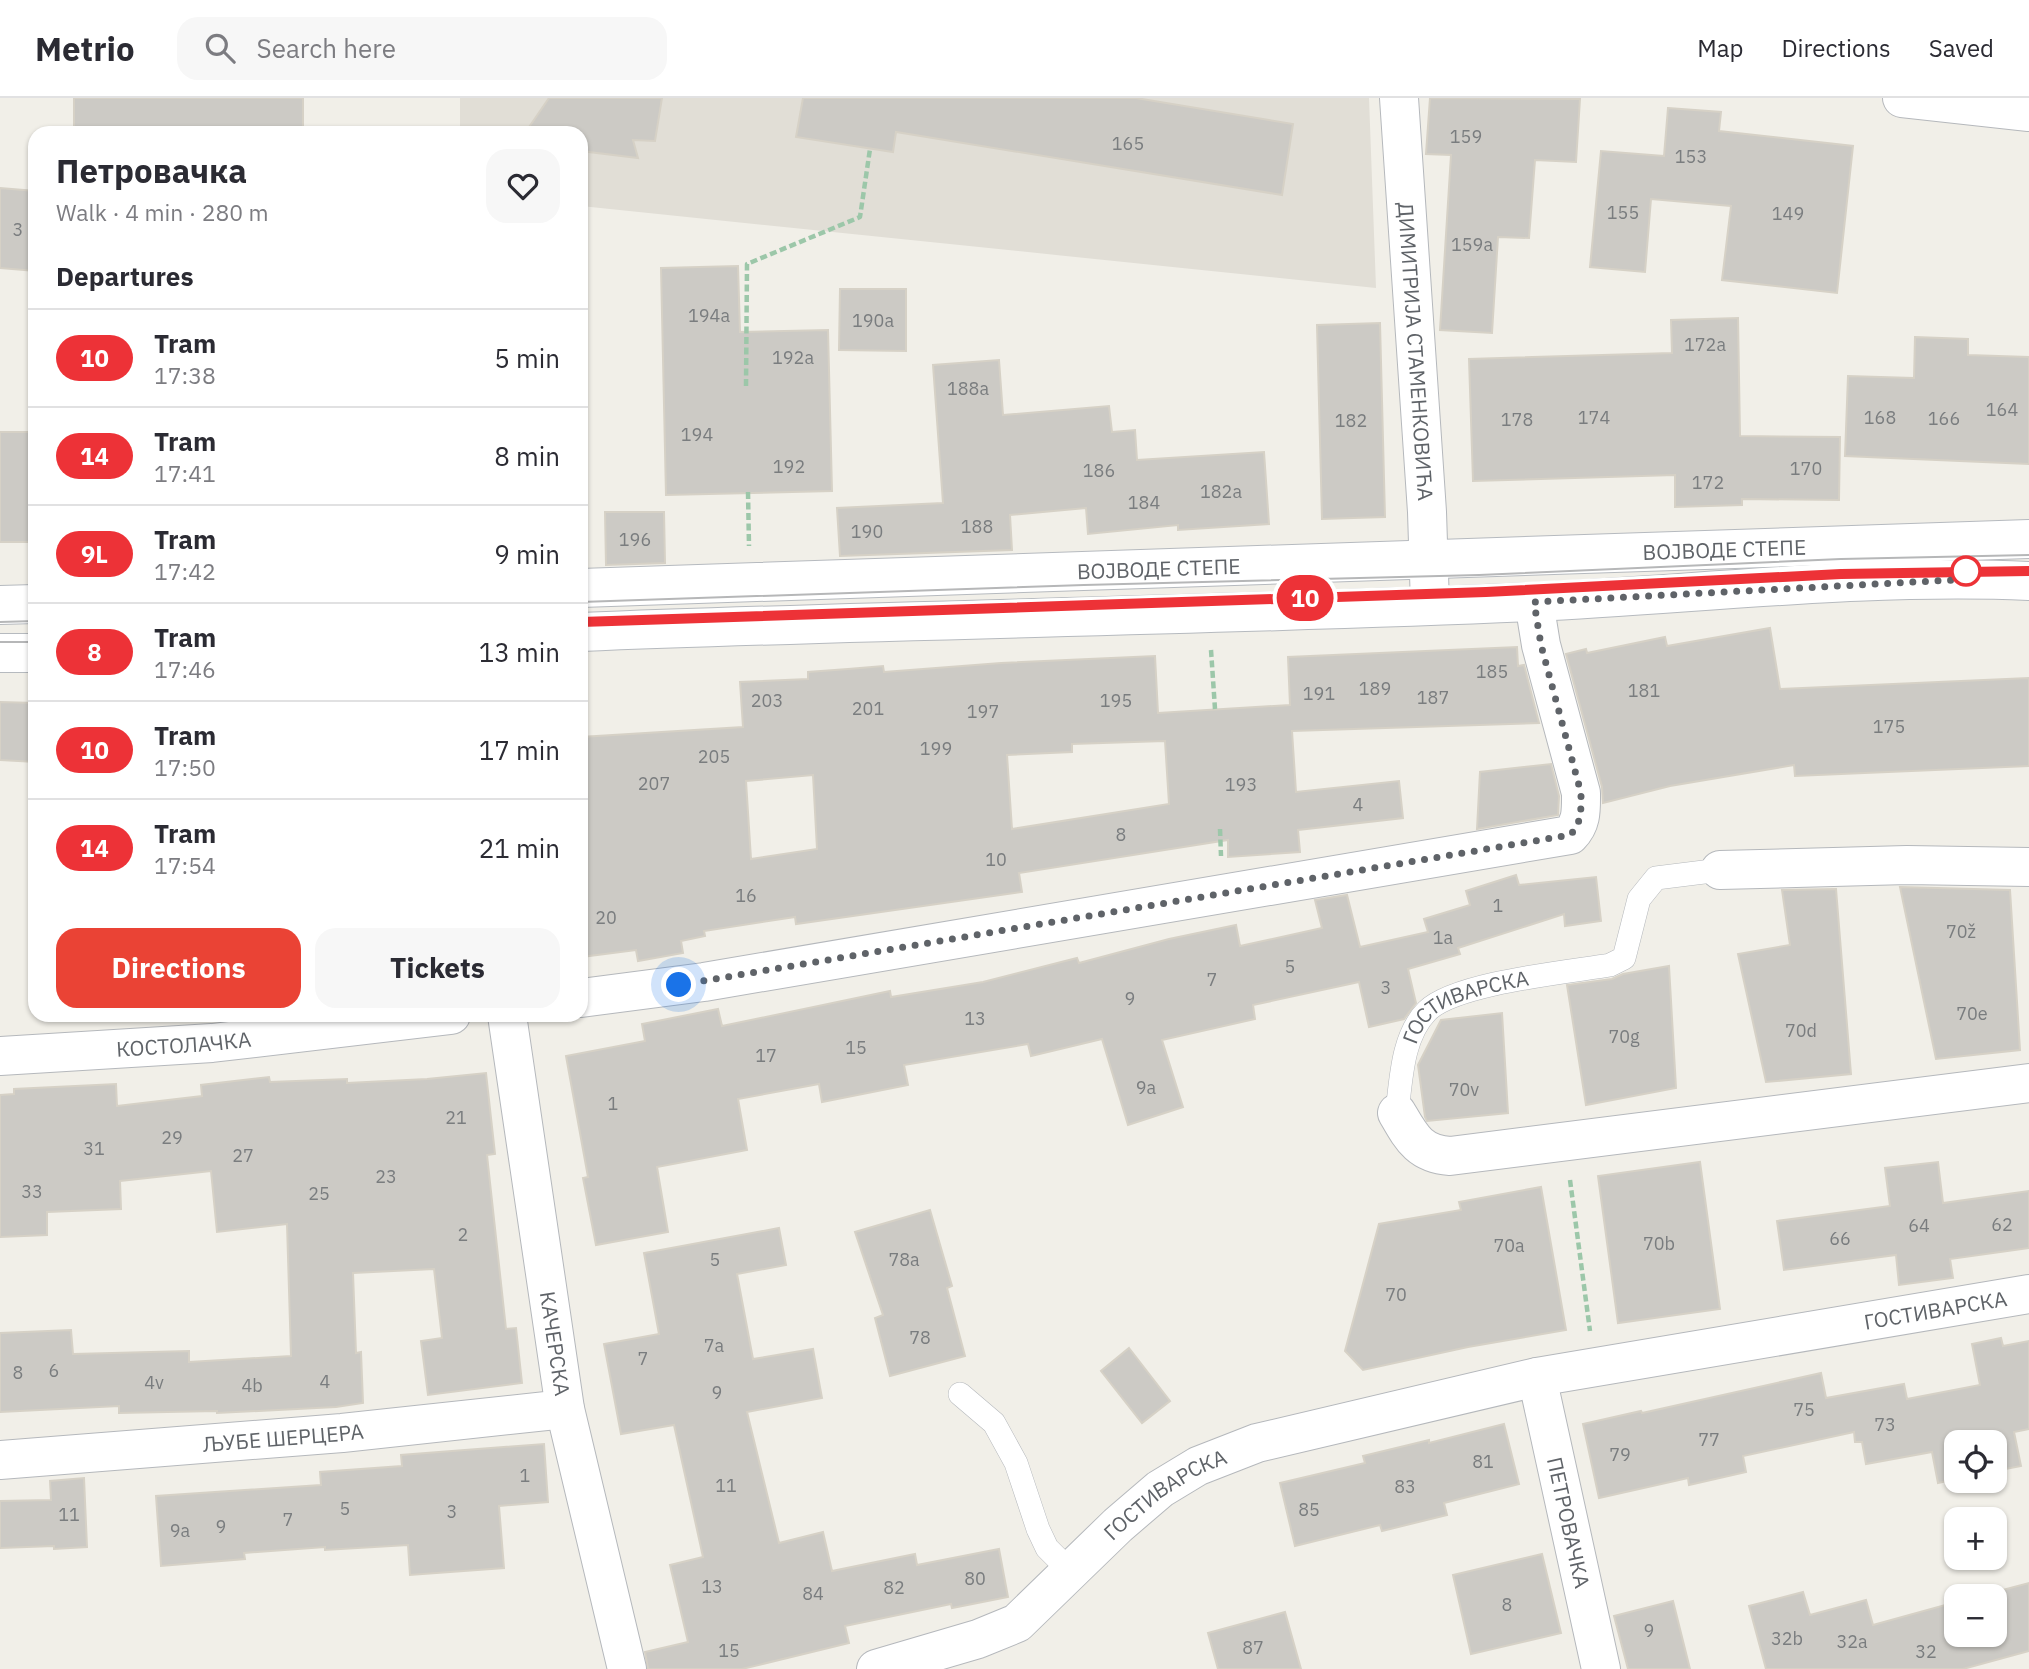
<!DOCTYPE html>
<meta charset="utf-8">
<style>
:root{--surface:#fff;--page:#f7f7f7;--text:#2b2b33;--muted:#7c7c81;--line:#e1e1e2;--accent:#ea4335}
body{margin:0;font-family:"IBM Plex Sans",sans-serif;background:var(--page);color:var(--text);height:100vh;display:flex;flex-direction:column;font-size:26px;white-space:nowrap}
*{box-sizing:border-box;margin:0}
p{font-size:23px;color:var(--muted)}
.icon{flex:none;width:38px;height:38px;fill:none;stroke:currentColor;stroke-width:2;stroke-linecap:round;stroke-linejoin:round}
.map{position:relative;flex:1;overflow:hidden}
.side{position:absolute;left:28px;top:28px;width:560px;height:896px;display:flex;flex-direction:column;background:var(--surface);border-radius:21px;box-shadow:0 2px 5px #0004}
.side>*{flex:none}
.badge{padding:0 14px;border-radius:23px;font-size:24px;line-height:46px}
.tools{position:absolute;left:1944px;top:1332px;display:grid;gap:14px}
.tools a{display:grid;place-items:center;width:63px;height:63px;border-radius:14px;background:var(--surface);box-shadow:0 2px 5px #0004;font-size:35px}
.you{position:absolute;width:35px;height:35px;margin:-18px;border:5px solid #fff;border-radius:50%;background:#1a73e8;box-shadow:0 0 0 10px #1a73e833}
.map>.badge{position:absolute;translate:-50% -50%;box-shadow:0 0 0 4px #fff}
h2{padding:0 28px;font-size:26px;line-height:63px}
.round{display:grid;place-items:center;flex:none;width:74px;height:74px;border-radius:21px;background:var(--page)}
.headline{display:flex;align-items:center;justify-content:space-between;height:119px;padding:0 28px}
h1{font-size:33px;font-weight:700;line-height:52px}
.cta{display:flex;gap:14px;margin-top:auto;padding:14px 28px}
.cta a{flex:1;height:80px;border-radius:21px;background:var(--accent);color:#fff;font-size:28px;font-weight:700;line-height:80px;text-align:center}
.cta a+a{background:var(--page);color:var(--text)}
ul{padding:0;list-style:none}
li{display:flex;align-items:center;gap:21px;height:98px;padding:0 28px;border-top:2px solid var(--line)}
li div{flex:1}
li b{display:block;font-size:26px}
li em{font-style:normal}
li .badge{min-width:77px;font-weight:700;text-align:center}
header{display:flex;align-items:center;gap:42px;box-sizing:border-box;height:98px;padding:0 35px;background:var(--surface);border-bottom:2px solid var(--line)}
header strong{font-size:33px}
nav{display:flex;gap:38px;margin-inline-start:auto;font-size:24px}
.search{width:490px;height:63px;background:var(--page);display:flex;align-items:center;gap:18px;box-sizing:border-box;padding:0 24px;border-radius:21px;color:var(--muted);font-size:26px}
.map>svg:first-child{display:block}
.education{fill:#e1ded6}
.building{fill:#cccac5;stroke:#d6d1c6;stroke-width:2;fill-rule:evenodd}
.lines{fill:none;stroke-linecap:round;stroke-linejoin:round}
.lane-casing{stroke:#b5b8bc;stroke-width:24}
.street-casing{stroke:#b5b8bc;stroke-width:40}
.secondary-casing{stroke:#b6babf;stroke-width:40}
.path{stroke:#9cc7a9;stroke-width:4.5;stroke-dasharray:7 3.5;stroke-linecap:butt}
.lane{stroke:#fff;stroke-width:23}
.street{stroke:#fff;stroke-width:38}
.secondary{stroke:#fff;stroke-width:38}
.tram{stroke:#b6b7b8;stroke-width:2}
.line-casing{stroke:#fff;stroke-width:16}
.line{stroke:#ed3237;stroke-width:10}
.walk{stroke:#5f6368;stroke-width:7;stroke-dasharray:0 12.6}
.stop-dot{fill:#fff;stroke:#ed3237;stroke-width:3.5}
.labels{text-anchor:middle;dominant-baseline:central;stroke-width:7;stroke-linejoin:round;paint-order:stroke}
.number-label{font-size:18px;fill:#7a7d7f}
.street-label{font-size:21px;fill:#5f6368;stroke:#fff}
</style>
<header>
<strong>Metrio</strong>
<div class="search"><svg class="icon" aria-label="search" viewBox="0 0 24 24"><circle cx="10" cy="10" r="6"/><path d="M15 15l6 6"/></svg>Search here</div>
<nav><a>Map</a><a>Directions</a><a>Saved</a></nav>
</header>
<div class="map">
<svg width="2029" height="1571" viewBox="0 0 2029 1571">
<rect width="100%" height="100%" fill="#f1efe8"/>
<polygon class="education" points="460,0 1369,0 1376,190 581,108 581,35 460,35"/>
<g class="building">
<rect x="74" y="0" width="229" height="35"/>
<polygon points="549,0 662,0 655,43 633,42 638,60 581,53 581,35 525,35"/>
<polygon points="803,0 1136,0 1293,26 1282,97 896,34 893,54 796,39"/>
<polygon points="1430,0 1580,1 1576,64 1535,62 1529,140 1498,139 1492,235 1440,232 1451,57 1426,56"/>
<polygon points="1668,10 1721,14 1719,33 1853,48 1837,195 1722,182 1731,108 1651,101 1645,174 1590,169 1601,53 1664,58"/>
<polygon points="0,90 35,93 35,173 0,170"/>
<polygon points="738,168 740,234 828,232 832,393 666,397 661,170"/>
<polygon points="840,191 906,191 906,253 839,252"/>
<polygon points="1738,220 1740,338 1840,339 1839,402 1742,401 1742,407 1675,409 1675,377 1473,383 1469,261 1672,255 1671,222"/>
<polygon points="1380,225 1385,419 1322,421 1317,227"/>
<polygon points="1915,239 1968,241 1968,257 2029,259 2029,366 1845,358 1848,278 1914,280"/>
<polygon points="999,262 1003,317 1109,308 1112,334 1135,332 1137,362 1264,354 1269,426 1178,432 1178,427 1088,436 1086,410 1010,417 1012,452 840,458 837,410 943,405 933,267"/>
<rect x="0" y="334" width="35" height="110"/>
<polygon points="605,414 664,414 665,465 606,467"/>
<polygon points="1770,530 1780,591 2029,580 2029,668 1795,678 1794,667 1670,688 1603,705 1602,689 1566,556 1586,551 1587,555 1665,539 1667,548"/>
<path d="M1517,549L1518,568L1524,567L1539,625L1292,633L1296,694L1399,683L1403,720L1298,732L1300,754L1228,759V742L1019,775L1022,794L796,826L795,819L704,833L705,838L681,843L683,855L638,863L636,852L581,859V639L743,629L740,584L808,581V574L848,571L883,568L884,574L1001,565L1155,558L1158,615L1290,607L1288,559ZM1165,643L1169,706L1012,731L1007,657L1072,654V646ZM813,677L817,751L751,761L746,683Z"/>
<polygon points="0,604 35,605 35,664 0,662"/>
<polygon points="1551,666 1559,698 1558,717 1477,731 1480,674"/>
<polygon points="1516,777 1519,787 1596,779 1601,823 1565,828 1564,816 1458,850 1460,856 1408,871 1416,905 1404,921 1369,929 1359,884 1253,907 1255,921 1162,942 1183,1009 1128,1027 1102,941 1031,958 1028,946 904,967 908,987 822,1004 819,986 738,1001 747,1052 657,1069 668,1134 596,1147 583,1080 588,1079 566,958 645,943 642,926 718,911 722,928 890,893 891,899 983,884 1077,860 1079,865 1169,841 1236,827 1240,848 1322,830 1315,802 1347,797 1360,849 1428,834 1424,821 1470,807 1466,793"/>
<polygon points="1900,789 2010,792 2020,952 1936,961"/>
<polygon points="1836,791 1851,976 1766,984 1738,856 1790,847 1782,792"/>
<polygon points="1669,868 1676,990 1586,1007 1567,887 1612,881 1623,876"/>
<polygon points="1502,915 1508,1015 1427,1023 1425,1019 1418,967 1441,922"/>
<polygon points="486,975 495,1056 487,1057 506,1231 516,1230 522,1285 428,1297 421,1243 442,1240 434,1171 353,1175 356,1255 361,1254 363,1305 336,1309 217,1315 217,1313 119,1315 119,1308 0,1314 0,1235 71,1232 73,1256 189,1253 189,1264 291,1258 287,1126 217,1134 211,1073 120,1083 121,1111 47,1114 47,1137 0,1139 0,997 14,996 14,991 116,986 117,1008 202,998 201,987 269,979 270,984 347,981 347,985 427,981"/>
<polygon points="1700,1064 1720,1211 1618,1225 1598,1078"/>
<polygon points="1938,1064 1943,1105 2029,1093 2029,1150 1950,1161 1953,1180 1899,1187 1896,1157 1784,1172 1777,1123 1890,1108 1885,1070"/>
<polygon points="1541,1089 1566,1232 1468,1249 1363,1272 1345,1253 1379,1126 1461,1112 1459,1104"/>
<polygon points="930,1112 952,1188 947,1190 965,1258 890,1278 875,1220 883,1217 855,1134"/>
<polygon points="779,1130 786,1167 737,1176 753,1261 813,1251 822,1300 747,1314 779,1445 823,1434 832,1473 915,1456 917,1467 999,1451 1008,1499 952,1510 951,1506 845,1528 849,1545 742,1571 648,1571 645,1554 688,1544 670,1467 703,1459 674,1327 621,1336 604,1246 659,1236 644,1155"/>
<polygon points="2001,1240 2003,1248 2029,1243 2029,1331 2014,1334 2021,1368 1995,1373 1995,1344 1956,1344 1956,1381 1938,1385 1932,1354 1866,1366 1862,1344 1855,1344 1854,1334 1743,1358 1746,1374 1689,1387 1688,1380 1599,1400 1583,1326 1641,1313 1642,1315 1821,1275 1826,1300 1904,1286 1907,1301 1980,1287 1972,1246"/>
<polygon points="1129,1250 1170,1303 1142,1325 1101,1273"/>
<polygon points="1504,1326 1519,1386 1444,1405 1447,1417 1382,1433 1380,1427 1295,1448 1280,1385 1365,1365 1363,1358 1429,1342 1429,1345"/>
<polygon points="544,1346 548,1404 499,1408 504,1470 410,1477 408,1447 325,1452 325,1449 244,1455 245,1461 161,1468 156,1398 321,1387 320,1374 402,1368 401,1357"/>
<polygon points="84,1380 87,1449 54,1451 54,1448 0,1450 0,1403 51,1402 50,1383"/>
<polygon points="1542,1456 1561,1535 1471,1556 1453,1477"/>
<polygon points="2029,1485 2029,1553 1963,1571 1766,1571 1749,1508 1803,1494 1810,1517 1866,1502 1873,1527 1956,1504 1956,1536 1995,1536 1995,1498 1980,1498"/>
<polygon points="1673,1503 1690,1571 1628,1571 1614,1518"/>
<polygon points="1285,1514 1301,1571 1218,1571 1208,1535"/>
</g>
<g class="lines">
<g class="lane-casing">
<g id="lane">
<path id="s1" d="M1397,1015C1401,982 1402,938 1427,913C1455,885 1568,874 1610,867L1624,860L1639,801L1656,780L1720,772"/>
<polyline points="960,1296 994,1325 1016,1365 1038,1431 1047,1450 1071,1474"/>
</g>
</g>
<g class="street-casing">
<g id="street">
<path id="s2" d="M1399,0L1427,414L1430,507"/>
<polyline points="1902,0 2029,14"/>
<polyline points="1720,772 1907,767 2029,769"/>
<path d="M581,900L704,884L1570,737C1582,725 1581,712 1581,695L1541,547L1534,504"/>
<path id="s3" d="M507,917L565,1311L627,1571"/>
<path id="s4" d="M0,958L212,945L451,917"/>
<path d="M1397,1015C1411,1039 1419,1056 1450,1058L2029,985"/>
<path id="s5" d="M1537,1279L1601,1571"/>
<path id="s6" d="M0,1362L342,1335L565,1311"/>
<path id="s7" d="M876,1571L978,1541L1017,1525L1118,1427L1160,1391L1198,1368L1257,1345L1537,1279L2029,1196"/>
</g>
</g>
<g class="secondary-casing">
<g id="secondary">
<path id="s8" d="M581,490L2029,441"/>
<polyline points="0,507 35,506"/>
<path d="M581,534C899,521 1217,518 1534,504C1699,496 1864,476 2029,483"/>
<polyline points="0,555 35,555"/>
</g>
</g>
<g class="path">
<polyline points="746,288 747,166 860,119 870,51"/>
<polyline points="748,394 749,448"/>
<polyline points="1211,552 1215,611"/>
<polyline points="1220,731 1221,758"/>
<polyline points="1570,1082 1590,1233"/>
</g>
<use href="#lane" class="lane"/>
<use href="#street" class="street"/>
<use href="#secondary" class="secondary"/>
<g class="tram">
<polyline points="581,504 1084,487 1479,477 1841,461 2029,457"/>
<polyline points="0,524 35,523"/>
<polyline points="581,524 1486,494 1841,476 2029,473"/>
<polyline points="0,544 35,544"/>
</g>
</g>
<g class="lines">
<g class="line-casing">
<polyline id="line" points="581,524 1486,494 1841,476 2029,473"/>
</g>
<use href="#line" class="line"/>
<path class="walk" d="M679,887L1570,737C1582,725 1581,712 1581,695L1541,547L1534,504L1953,482L1966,473"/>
</g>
<circle class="stop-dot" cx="1966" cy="473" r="14"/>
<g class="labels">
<g class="number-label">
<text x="1466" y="38">159</text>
<text x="1128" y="45">165</text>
<text x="1691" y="58">153</text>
<text x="1623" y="114">155</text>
<text x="1788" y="115">149</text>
<text x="18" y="131">3</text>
<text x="1472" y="146">159a</text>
<text x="709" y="217">194a</text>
<text x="873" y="222">190a</text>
<text x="1705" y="246">172a</text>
<text x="793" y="259">192a</text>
<text x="968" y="290">188a</text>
<text x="2002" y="311">164</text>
<text x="1594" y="319">174</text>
<text x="1880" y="319">168</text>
<text x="1944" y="320">166</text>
<text x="1517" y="321">178</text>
<text x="1351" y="322">182</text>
<text x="697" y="336">194</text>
<text x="789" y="368">192</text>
<text x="1806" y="370">170</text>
<text x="1099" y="372">186</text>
<text x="1708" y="384">172</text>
<text x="1221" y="393">182a</text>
<text x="1144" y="404">184</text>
<text x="977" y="428">188</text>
<text x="867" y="433">190</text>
<text x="635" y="441">196</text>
<text x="1492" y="573">185</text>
<text x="1375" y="590">189</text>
<text x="1644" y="592">181</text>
<text x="1319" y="595">191</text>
<text x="1433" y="599">187</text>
<text x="767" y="602">203</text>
<text x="1116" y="602">195</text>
<text x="868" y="610">201</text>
<text x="983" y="613">197</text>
<text x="1889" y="628">175</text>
<text x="936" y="650">199</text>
<text x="714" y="658">205</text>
<text x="654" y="685">207</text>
<text x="1241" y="686">193</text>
<text x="1358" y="706">4</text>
<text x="1121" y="736">8</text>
<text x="996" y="761">10</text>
<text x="746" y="797">16</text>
<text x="1498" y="807">1</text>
<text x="606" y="819">20</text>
<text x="1961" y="833">70ž</text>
<text x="1443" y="839">1a</text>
<text x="1290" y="868">5</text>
<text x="1212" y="881">7</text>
<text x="1386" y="889">3</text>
<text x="1130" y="900">9</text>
<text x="1972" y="915">70e</text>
<text x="975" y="920">13</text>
<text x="1801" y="932">70d</text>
<text x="1624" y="938">70g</text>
<text x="856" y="949">15</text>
<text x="766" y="957">17</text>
<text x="1146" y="989">9a</text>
<text x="1464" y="991">70v</text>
<text x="613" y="1005">1</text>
<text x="456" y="1019">21</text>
<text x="172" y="1039">29</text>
<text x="94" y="1050">31</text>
<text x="243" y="1057">27</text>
<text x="386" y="1078">23</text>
<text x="32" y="1093">33</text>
<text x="319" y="1095">25</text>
<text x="2002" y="1126">62</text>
<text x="1919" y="1127">64</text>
<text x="463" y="1136">2</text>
<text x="1840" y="1140">66</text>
<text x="1659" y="1145">70b</text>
<text x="1509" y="1147">70a</text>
<text x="715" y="1161">5</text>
<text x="904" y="1161">78a</text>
<text x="1396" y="1196">70</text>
<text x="920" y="1239">78</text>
<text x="714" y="1247">7a</text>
<text x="643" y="1260">7</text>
<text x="54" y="1272">6</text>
<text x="18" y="1274">8</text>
<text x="325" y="1283">4</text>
<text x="154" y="1284">4v</text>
<text x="252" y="1287">4b</text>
<text x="717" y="1294">9</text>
<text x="1804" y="1311">75</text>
<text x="1885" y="1326">73</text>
<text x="1709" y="1341">77</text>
<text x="1620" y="1356">79</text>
<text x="1483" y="1363">81</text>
<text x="525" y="1377">1</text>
<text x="726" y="1387">11</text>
<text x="1405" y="1388">83</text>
<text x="345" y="1410">5</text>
<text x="1309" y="1411">85</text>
<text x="452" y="1413">3</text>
<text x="69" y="1416">11</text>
<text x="288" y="1421">7</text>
<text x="221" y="1428">9</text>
<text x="180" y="1432">9a</text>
<text x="975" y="1480">80</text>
<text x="712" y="1488">13</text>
<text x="894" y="1489">82</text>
<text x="813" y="1495">84</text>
<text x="1507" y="1506">8</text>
<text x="1649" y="1532">9</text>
<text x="1787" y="1540">32b</text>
<text x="1852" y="1543">32a</text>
<text x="1253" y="1549">87</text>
<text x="729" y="1552">15</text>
<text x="1926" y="1553">32</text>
</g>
<g class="street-label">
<text stroke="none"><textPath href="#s2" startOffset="254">ДИМИТРИЈА СТАМЕНКОВИЋА</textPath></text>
<text stroke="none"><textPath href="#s8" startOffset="1144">ВОЈВОДЕ СТЕПЕ</textPath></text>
<text stroke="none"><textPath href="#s8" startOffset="578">ВОЈВОДЕ СТЕПЕ</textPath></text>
<text stroke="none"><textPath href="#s1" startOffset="144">ГОСТИВАРСКА</textPath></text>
<text stroke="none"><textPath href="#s4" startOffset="184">КОСТОЛАЧКА</textPath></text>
<text stroke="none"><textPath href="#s7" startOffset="1144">ГОСТИВАРСКА</textPath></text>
<text stroke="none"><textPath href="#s3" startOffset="332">КАЧЕРСКА</textPath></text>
<text stroke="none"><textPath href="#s6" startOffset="284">ЉУБЕ ШЕРЦЕРА</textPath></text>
<text stroke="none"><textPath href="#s7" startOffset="346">ГОСТИВАРСКА</textPath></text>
<text stroke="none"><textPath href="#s5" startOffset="149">ПЕТРОВАЧКА</textPath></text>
</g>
</g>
</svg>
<div class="tools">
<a><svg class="icon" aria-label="locate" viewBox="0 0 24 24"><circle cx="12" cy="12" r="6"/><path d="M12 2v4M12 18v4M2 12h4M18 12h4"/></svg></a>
<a>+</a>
<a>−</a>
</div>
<div class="you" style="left:679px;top:887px"></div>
<b class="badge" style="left:1305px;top:500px;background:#ed3237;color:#fff">10</b>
<section class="side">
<div class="headline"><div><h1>Петровачка</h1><p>Walk · 4 min · 280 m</p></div><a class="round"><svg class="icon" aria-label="heart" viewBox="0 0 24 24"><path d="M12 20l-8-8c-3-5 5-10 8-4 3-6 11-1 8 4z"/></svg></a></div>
<h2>Departures</h2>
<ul>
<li><span class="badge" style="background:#ed3237;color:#fff">10</span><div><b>Tram</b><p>17:38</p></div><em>5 min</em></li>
<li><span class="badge" style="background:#ed3237;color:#fff">14</span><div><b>Tram</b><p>17:41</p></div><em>8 min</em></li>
<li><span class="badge" style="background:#ed3237;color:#fff">9L</span><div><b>Tram</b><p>17:42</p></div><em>9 min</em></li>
<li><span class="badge" style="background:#ed3237;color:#fff">8</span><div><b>Tram</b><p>17:46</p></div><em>13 min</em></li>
<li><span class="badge" style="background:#ed3237;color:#fff">10</span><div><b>Tram</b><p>17:50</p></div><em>17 min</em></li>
<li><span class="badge" style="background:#ed3237;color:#fff">14</span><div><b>Tram</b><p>17:54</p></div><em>21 min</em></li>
</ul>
<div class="cta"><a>Directions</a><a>Tickets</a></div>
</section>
</div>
